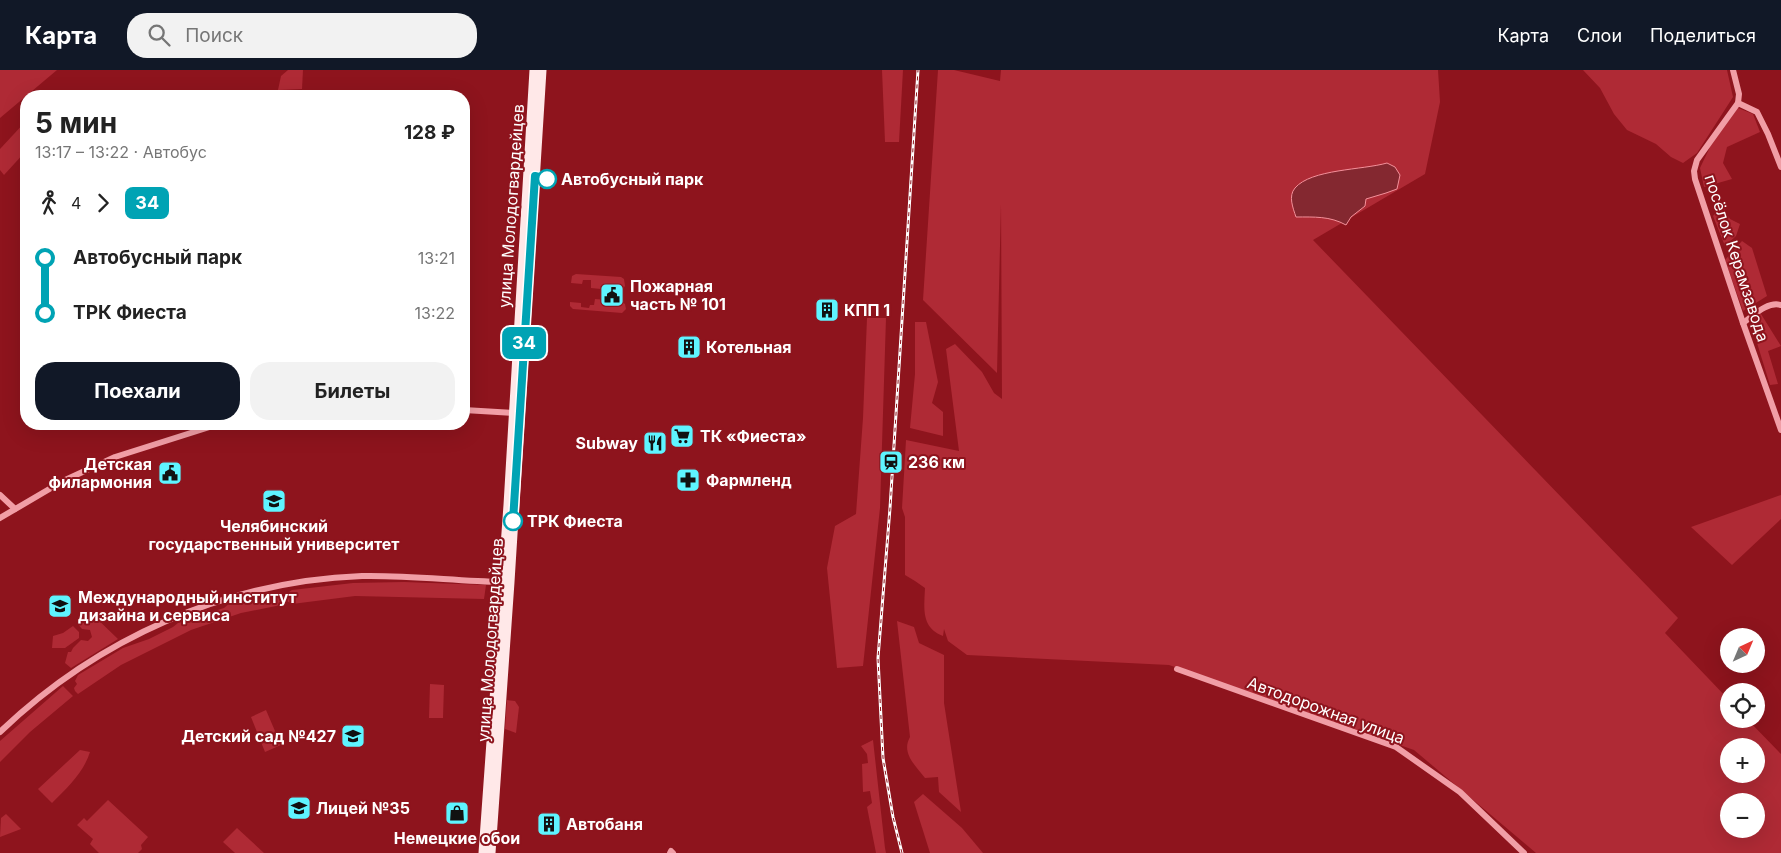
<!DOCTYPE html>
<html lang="ru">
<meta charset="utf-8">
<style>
:root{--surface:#fff;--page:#f2f2f2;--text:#222;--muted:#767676;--accent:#111827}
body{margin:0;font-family:Inter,sans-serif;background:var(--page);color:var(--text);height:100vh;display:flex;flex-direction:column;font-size:19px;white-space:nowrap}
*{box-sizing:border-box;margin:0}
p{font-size:16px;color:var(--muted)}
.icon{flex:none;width:28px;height:28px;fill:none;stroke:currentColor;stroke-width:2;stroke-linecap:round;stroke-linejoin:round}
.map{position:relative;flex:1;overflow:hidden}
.side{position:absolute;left:20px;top:20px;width:450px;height:340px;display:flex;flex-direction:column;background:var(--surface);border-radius:20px;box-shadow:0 5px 20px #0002}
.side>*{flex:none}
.badge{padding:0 10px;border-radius:8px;font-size:18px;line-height:32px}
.needle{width:32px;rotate:44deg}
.buttons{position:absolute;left:1720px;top:558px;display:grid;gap:10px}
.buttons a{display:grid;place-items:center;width:45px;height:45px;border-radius:50%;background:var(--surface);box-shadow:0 5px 20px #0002;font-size:25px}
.map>.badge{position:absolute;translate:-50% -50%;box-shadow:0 0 0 2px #fff}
.legs{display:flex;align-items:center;gap:8px;height:55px;padding:0 15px;font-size:16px}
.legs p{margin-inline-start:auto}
.summary{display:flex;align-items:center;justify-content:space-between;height:85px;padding:0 15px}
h1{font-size:28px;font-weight:700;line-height:38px}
.cta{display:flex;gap:10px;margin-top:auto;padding:10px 15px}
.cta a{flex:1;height:58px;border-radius:20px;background:var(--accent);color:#fff;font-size:20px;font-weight:700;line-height:58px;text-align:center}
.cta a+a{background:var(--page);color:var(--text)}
ul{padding:0 15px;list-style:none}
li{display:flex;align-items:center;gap:18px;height:55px;font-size:19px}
li i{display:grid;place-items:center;width:8px;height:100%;margin:0 6px;background:currentColor}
li i::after{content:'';width:12px;height:12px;margin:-6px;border:4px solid;border-radius:50%;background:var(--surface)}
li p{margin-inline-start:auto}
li:first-child i{background:linear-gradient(#0000 50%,currentColor 0)}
li:last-child i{background:linear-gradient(currentColor 50%,#0000 0)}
header{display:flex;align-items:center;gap:30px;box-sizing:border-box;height:70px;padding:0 25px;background:var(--accent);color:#fff}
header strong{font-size:24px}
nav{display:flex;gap:28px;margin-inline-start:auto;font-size:18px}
.search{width:350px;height:45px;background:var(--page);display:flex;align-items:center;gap:12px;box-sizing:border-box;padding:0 18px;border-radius:20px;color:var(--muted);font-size:19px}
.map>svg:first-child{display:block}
.green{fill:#af2a35;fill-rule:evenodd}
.water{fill:#842830;stroke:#f4909a}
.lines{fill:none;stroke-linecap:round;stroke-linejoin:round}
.minor{stroke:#f19ea6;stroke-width:6}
.major{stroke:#ffe8e8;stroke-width:9}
.rail-casing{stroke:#fff;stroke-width:3}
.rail{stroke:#8e141d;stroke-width:1;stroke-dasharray:4;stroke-linecap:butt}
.line-1-casing{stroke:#fff;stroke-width:11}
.line-1{stroke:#00a3b4;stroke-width:8}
.stop-1-dot{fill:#fff;stroke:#00a3b4;stroke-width:2.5}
.labels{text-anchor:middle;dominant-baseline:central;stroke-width:4;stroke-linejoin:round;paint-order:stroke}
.stop-label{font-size:16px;font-weight:bold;fill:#fff;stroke:#8e141d;text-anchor:start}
.street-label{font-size:16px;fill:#fff;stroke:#8e141d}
.poi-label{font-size:16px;font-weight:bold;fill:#fff;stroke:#8e141d;text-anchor:start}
</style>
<header>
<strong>Карта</strong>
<div class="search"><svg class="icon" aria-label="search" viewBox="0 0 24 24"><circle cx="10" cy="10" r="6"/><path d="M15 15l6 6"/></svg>Поиск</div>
<nav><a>Карта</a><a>Слои</a><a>Поделиться</a></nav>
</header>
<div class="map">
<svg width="1781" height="783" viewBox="0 0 1781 783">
<rect width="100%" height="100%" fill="#8e141d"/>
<g class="green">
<polygon points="0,0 57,0 0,48"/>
<polygon points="288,0 303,0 302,19 278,20 281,6"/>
<polygon points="882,0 903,0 899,72 885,72"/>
<path d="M938,0H954L1000,11L1001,0H1438L1440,32L1425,104L1313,170L1678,548L1665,563L1729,630V649H1747L1781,684V783H1536L1414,680L1169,595L967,585L948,571L944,559L943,566C921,558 924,538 925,518L915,511L905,505V447L902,438L906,370L959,381L946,279L955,274L982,302L994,323L1002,329L1001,134L997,303L923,230ZM1729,676H1756V704H1729ZM1729,731H1756V759H1729Z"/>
<polygon points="1583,0 1727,0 1733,27 1697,83 1683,93 1671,87 1656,74 1627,60 1614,44 1600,18"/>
<polygon points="1738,38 1753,44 1760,62 1727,77 1723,93 1732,109 1704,117 1700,98 1710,77"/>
<polygon points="26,51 26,81 4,105 0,100 0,79"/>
<polygon points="1722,135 1730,149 1740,154 1736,166 1725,176 1713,146"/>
<polygon points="1742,171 1752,178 1767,226 1743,241 1725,190"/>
<polygon points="576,204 621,207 624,209 625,216 621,221 591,218 591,210 583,210 582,214 571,213 572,206"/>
<polygon points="595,229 621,231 625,234 626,239 622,243 573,239 570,236 570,232 581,233 581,237 589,238 590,235 594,235"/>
<polygon points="1761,244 1781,276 1768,281 1778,314 1770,315 1753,260 1756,247"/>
<polygon points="867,248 886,248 880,438 863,596 837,598 827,498 835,456 856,444 863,348"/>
<polygon points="915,252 926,252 938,312 932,333 943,342 943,366 910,358 915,304"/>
<polygon points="1781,425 1781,449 1732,495 1691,457"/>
<polygon points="404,512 486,515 484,529 355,526 292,534 287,531 286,524 292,520 353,513"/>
<polygon points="278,523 281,525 282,532 281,535 241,543 191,560 121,595 78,624 75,621 74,618 77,614 75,611 78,605 123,578 149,569 173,557 183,549 205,540 211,542 224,538 230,533 238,535"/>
<polygon points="85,541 92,544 118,569 71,598 65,593 68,582 71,582 73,578 81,570 88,571 92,567 90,560 82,559 77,553"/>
<path d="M897,551L914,557L919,573L944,585V633L961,742L939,722L938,707L925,708C915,695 901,683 910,667Z"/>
<polygon points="73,556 79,562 79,568 65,578 52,578 53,566 63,563"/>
<polygon points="430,614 444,615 443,648 429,648"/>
<polygon points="63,616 73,626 30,662 0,692 0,671"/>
<polygon points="507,630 515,631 519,637 516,663 505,659"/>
<polygon points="266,640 281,675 265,682 251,647"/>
<polygon points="873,670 885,778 886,783 876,783 867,737 872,733 870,721 863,722 862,694 868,693 867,684 861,676"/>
<path d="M80,680L90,682C84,702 67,718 52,733L38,719Z"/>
<polygon points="923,724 962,758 983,783 930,783 914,732"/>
<polygon points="108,730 148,767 141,775 142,779 138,783 99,783 90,774 93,769 77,755 84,748 87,751"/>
<polygon points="6,744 21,759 0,767 1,748"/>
<polygon points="237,758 264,783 235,783 223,772"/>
</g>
<path class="water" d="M1387,93L1395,97L1400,105L1397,119L1386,123L1366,129L1365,136L1351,147L1346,155C1330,146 1314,147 1296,147C1293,138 1288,126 1295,118C1311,99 1363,100 1387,93Z"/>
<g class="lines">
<g class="minor">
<polyline points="1733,0 1739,24 1738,33 1697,90 1694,101 1695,109 1743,253 1781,360"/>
<polyline points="1738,33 1757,42 1768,64 1781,97"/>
<path d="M1743,253C1753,246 1767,231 1781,235"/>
<polyline points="464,340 514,343"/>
<polyline points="0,425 15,439"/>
<polyline points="0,448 63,411 115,387 219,354"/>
<polyline points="1177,599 1396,677 1460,722 1524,783"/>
<path d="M0,662C97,569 226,511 362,506C409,505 455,511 502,512"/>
<polyline points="670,783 671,781 673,783"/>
</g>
<g class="major">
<polyline points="483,783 508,435 534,0"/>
<polyline points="491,783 510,512 542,0"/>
</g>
<g class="rail-casing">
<polyline id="rail" points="902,783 893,747 883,688 878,588 890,438 918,0"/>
</g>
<use href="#rail" class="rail"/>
</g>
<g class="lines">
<g class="line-1-casing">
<polyline id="line-1" points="513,451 535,106 547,109"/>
</g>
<use href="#line-1" class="line-1"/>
</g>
<defs>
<g id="civic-square" transform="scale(1.25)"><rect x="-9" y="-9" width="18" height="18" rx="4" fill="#5ef4ff" stroke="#8e141d"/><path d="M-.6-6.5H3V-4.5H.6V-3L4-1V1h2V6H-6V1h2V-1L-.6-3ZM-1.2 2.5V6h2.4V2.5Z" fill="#111"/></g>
<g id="building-square" transform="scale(1.25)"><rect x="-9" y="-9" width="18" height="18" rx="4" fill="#5ef4ff" stroke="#8e141d"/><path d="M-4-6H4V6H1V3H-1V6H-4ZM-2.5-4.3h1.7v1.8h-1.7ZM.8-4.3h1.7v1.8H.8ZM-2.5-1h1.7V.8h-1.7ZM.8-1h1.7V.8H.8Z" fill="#111"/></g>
<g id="supermarket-square" transform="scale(1.25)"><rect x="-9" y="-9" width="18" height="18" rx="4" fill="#5ef4ff" stroke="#8e141d"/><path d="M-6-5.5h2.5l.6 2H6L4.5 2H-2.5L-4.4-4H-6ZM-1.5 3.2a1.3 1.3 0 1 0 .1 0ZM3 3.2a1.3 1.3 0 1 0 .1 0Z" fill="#111"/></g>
<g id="restaurant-square" transform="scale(1.25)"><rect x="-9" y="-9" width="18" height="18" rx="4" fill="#5ef4ff" stroke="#8e141d"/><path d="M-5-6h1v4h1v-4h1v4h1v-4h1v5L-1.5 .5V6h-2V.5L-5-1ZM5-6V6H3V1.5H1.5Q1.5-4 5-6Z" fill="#111"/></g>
<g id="station-square" transform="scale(1.25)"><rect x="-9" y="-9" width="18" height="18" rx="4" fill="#5ef4ff" stroke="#8e141d"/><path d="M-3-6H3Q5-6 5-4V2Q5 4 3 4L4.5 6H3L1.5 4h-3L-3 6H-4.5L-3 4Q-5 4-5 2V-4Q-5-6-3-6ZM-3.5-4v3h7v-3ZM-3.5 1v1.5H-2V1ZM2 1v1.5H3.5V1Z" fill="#111"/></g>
<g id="pharmacy-square" transform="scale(1.25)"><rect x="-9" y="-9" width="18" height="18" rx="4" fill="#5ef4ff" stroke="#8e141d"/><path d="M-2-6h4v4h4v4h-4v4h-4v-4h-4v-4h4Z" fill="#111"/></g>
<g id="university-square" transform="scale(1.25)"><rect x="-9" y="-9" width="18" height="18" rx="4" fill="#5ef4ff" stroke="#8e141d"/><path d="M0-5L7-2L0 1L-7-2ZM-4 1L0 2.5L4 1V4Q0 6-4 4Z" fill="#111"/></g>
<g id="school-square" transform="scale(1.25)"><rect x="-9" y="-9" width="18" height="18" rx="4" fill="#5ef4ff" stroke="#8e141d"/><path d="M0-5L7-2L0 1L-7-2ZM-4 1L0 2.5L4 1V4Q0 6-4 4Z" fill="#111"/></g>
<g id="shop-square" transform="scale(1.25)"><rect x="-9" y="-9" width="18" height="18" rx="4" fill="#5ef4ff" stroke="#8e141d"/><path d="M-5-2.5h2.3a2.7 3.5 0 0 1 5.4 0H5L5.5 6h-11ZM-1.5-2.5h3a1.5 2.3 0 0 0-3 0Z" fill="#111"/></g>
</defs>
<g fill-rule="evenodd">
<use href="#civic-square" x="612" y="225"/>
<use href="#building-square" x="827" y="240"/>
<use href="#building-square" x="689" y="277"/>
<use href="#supermarket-square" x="682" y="366"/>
<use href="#restaurant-square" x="655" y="373"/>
<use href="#station-square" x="891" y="392"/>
<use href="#civic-square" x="170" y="403"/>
<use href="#pharmacy-square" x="688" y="410"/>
<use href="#university-square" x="274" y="431"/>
<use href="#university-square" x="60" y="536"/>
<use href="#school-square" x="353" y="666"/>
<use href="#school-square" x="299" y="738"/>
<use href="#shop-square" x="457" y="743"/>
<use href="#building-square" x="549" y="754"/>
</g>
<g class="stop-1-dot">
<circle cx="547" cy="109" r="9"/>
<circle cx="513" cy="451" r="9"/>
</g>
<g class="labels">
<g class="stop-label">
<text x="561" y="109">Автобусный парк</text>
<text x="527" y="451">ТРК Фиеста</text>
</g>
<g class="street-label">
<text transform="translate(511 136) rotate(-86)">улица Молодогвардейцев</text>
<text transform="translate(1737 188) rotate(72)">посёлок Керамзавода</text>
<text transform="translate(490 570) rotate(-86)">улица Молодогвардейцев</text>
<text transform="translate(1326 640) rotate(20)">Автодорожная улица</text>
</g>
<g class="poi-label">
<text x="630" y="216">Пожарная<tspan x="630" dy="18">часть № 101</tspan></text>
<text x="844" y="240">КПП 1</text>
<text x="706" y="277">Котельная</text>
<text x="700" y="366">ТК «Фиеста»</text>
<text x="638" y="373" text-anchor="end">Subway</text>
<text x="908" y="392">236 км</text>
<text x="152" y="394" text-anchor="end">Детская<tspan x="152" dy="18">филармония</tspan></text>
<text x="706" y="410">Фармленд</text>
<text x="274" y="456" text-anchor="middle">Челябинский<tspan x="274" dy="18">государственный университет</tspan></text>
<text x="78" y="527">Международный институт<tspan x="78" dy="18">дизайна и сервиса</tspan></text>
<text x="336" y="666" text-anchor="end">Детский сад №427</text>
<text x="316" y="738">Лицей №35</text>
<text x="566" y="754">Автобаня</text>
<text x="457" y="768" text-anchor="middle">Немецкие обои</text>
</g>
</g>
</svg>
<div class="buttons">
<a><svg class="needle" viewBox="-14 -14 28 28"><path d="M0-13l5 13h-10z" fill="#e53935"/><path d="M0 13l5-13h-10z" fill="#767676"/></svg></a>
<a><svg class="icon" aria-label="locate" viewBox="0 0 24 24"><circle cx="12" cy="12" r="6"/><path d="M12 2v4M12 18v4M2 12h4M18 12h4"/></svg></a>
<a>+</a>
<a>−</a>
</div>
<b class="badge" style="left:524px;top:273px;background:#00a3b4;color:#fff">34</b>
<section class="side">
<div class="summary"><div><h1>5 мин</h1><p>13:17 – 13:22 · Автобус</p></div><b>128 ₽</b></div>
<div class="legs"><svg class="icon" aria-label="walk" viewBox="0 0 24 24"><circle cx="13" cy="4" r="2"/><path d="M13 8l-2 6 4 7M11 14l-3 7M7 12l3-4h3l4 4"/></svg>4<svg class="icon" aria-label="forward" viewBox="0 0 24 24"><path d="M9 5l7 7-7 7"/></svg><b class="badge" style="background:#00a3b4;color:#fff">34</b></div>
<ul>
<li><i style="color:#00a3b4"></i><b>Автобусный парк</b><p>13:21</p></li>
<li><i style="color:#00a3b4"></i><b>ТРК Фиеста</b><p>13:22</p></li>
</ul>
<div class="cta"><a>Поехали</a><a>Билеты</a></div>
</section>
</div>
